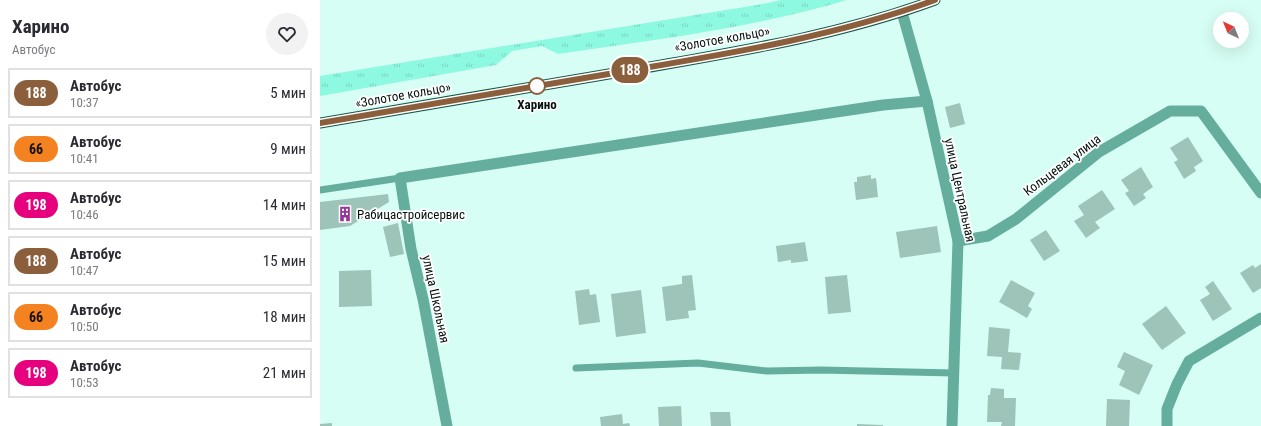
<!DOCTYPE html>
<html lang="ru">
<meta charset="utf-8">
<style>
:root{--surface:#fff;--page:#f2f2f3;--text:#2b2b33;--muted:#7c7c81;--line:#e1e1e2}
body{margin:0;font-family:"Roboto Condensed",sans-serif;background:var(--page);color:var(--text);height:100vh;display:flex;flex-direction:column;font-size:15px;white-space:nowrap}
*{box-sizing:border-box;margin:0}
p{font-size:13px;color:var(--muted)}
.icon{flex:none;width:22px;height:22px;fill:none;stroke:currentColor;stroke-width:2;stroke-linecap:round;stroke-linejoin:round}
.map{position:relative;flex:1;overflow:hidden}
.side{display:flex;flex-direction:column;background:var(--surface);width:320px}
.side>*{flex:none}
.badge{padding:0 8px;border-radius:13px;font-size:14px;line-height:26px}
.needle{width:26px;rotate:317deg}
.buttons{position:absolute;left:893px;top:12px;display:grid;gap:8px}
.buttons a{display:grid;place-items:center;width:36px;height:36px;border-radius:50%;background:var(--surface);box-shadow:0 4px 16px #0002;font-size:20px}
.map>.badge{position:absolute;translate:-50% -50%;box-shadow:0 0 0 2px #fff}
.round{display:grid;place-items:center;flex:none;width:42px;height:42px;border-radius:21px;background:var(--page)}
.headline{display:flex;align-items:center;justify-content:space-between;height:68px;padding:0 12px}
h1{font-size:19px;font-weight:700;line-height:30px}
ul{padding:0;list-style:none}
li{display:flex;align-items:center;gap:12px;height:50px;margin:0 8px 6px;padding:0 4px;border:2px solid var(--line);border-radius:0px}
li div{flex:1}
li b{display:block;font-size:15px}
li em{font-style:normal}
li .badge{min-width:44px;font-weight:700;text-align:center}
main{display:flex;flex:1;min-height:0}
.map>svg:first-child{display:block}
.grass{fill:url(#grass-tufts)}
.building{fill:#9ec3b9}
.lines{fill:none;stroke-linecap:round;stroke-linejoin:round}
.service{stroke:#65ae9d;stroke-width:7}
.minor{stroke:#65ae9d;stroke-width:11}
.trunk{stroke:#18564b;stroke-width:11}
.line-casing{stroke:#fff;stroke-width:9}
.line{stroke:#8b5e3c;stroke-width:6}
.stop-dot{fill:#fff;stroke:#8b5e3c;stroke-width:2}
.labels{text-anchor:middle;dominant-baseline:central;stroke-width:3.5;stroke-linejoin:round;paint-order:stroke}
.street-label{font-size:13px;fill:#04110e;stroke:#fff}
.stop-label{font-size:13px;font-weight:bold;fill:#04110e;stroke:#fff}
.poi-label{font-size:13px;fill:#04110e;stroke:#fff;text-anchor:start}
</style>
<main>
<section class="side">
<div class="headline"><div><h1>Харино</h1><p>Автобус</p></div><a class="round"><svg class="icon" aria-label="heart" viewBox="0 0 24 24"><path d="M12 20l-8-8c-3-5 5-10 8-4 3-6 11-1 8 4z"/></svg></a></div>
<ul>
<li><span class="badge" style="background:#8b5e3c;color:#fff">188</span><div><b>Автобус</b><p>10:37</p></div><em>5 мин</em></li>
<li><span class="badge" style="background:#f58220;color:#111">66</span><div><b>Автобус</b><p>10:41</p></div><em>9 мин</em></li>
<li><span class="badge" style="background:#e6007e;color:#fff">198</span><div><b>Автобус</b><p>10:46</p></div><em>14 мин</em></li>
<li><span class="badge" style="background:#8b5e3c;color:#fff">188</span><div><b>Автобус</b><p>10:47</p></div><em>15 мин</em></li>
<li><span class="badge" style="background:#f58220;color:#111">66</span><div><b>Автобус</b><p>10:50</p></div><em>18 мин</em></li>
<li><span class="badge" style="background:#e6007e;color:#fff">198</span><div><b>Автобус</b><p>10:53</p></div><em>21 мин</em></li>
</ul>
</section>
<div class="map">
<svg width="941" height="426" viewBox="0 0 941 426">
<defs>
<pattern id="grass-tufts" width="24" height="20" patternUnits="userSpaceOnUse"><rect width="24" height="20" fill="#8ef9e1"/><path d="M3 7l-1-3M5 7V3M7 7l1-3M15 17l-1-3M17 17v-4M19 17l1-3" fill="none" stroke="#79d4c0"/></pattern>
</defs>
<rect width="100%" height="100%" fill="#d7fef4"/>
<path class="grass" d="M461,0H527C433,28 335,40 238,54L222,46L192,51L176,65L0,96V76L443,4Z"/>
<g class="building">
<polygon points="640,103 645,124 630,128 625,107"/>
<polygon points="868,137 883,161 874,167 876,171 864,179 854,162 858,160 850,148"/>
<polygon points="821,167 833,187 823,194 826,198 814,206 805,193 809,191 801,180"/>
<polygon points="551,175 551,179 556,178 558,197 536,200 534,182 537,182 537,177"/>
<polygon points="782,190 795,209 775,222 780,228 766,238 754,221 764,215 758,206"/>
<polygon points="68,194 69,202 30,226 0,230 0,202"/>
<polygon points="78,223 84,254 70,257 63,227"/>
<polygon points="617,226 621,252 580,258 576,232"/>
<polygon points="726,230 740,251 724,261 710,240"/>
<polygon points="485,242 488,261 471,263 471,260 458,262 456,246"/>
<polygon points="941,264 941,288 933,293 920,273 933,265 935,268"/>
<polygon points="51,270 52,306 19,307 19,271"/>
<polygon points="372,275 376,310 368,311 369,318 346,321 342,287 362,284 362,276"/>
<polygon points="527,275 531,312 508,314 505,277"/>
<polygon points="691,280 715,293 708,306 712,309 707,318 679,302"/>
<polygon points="893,281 912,309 893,321 880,300 890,294 885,287"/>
<polygon points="269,289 270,295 276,294 280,322 259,325 255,291"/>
<polygon points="321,290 326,333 296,337 291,294"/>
<polygon points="846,306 866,333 842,350 822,324"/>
<polygon points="669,327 690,329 688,352 701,353 699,370 681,369 682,357 667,356"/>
<polygon points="804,352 833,365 819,395 799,385 805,371 797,367"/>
<polygon points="671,388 684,389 684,398 696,398 695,426 681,426 682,422 667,422 668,395 670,395"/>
<polygon points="787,399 810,400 809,426 786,426"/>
<polygon points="361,406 362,426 339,426 338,407"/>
<polygon points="390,412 410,412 411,426 391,426"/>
<polygon points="302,414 303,424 309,423 310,426 281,426 280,417"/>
<polygon points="12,423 12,426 0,426 0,424"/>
<polygon points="537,424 563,425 563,426 537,426"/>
</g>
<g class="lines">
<g class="service">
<polyline points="0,190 80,178"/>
<polyline points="256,368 378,363 447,371 501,370 634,373"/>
</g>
<g class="minor">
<polyline points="582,12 607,101 638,241 632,426"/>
<polyline points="638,241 668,236 696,219 779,152 850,111 881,111 941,193"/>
<polyline points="127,426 103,299 91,249 80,178 563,105 607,101"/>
<polyline points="847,426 847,409 857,384 869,361 941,318"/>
</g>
<path class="trunk" d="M0,123C110,104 220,86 330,67C426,50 523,34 615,0"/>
</g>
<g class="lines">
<g class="line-casing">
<path id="line" d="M0,123C106,105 212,87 318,69C418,52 519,35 615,0"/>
</g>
<use href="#line" class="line"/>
</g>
<defs>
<g id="building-bare" transform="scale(1.2)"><path d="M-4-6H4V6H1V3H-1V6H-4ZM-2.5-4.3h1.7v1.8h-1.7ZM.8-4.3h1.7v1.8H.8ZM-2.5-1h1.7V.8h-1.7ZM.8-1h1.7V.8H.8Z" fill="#983399" stroke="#fff" stroke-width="2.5" paint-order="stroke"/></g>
</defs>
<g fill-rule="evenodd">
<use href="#building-bare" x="25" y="214"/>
</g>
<circle class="stop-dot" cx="217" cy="86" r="8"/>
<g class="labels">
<g class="street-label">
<text transform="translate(402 39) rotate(-10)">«Золотое кольцо»</text>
<text transform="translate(83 95) rotate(-10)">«Золотое кольцо»</text>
<text transform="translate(742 165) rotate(-37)">Кольцевая улица</text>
<text transform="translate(640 190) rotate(78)">улица Центральная</text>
<text transform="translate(116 299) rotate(78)">улица Школьная</text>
</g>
<g class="stop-label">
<text x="217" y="104">Харино</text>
</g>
<g class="poi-label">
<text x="37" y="214">Рабицастройсервис</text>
</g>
</g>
</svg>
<div class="buttons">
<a><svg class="needle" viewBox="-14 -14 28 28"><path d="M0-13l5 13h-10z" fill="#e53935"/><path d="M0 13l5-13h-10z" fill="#7c7c81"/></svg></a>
</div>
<b class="badge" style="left:310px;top:70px;background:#8b5e3c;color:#fff">188</b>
</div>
</main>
